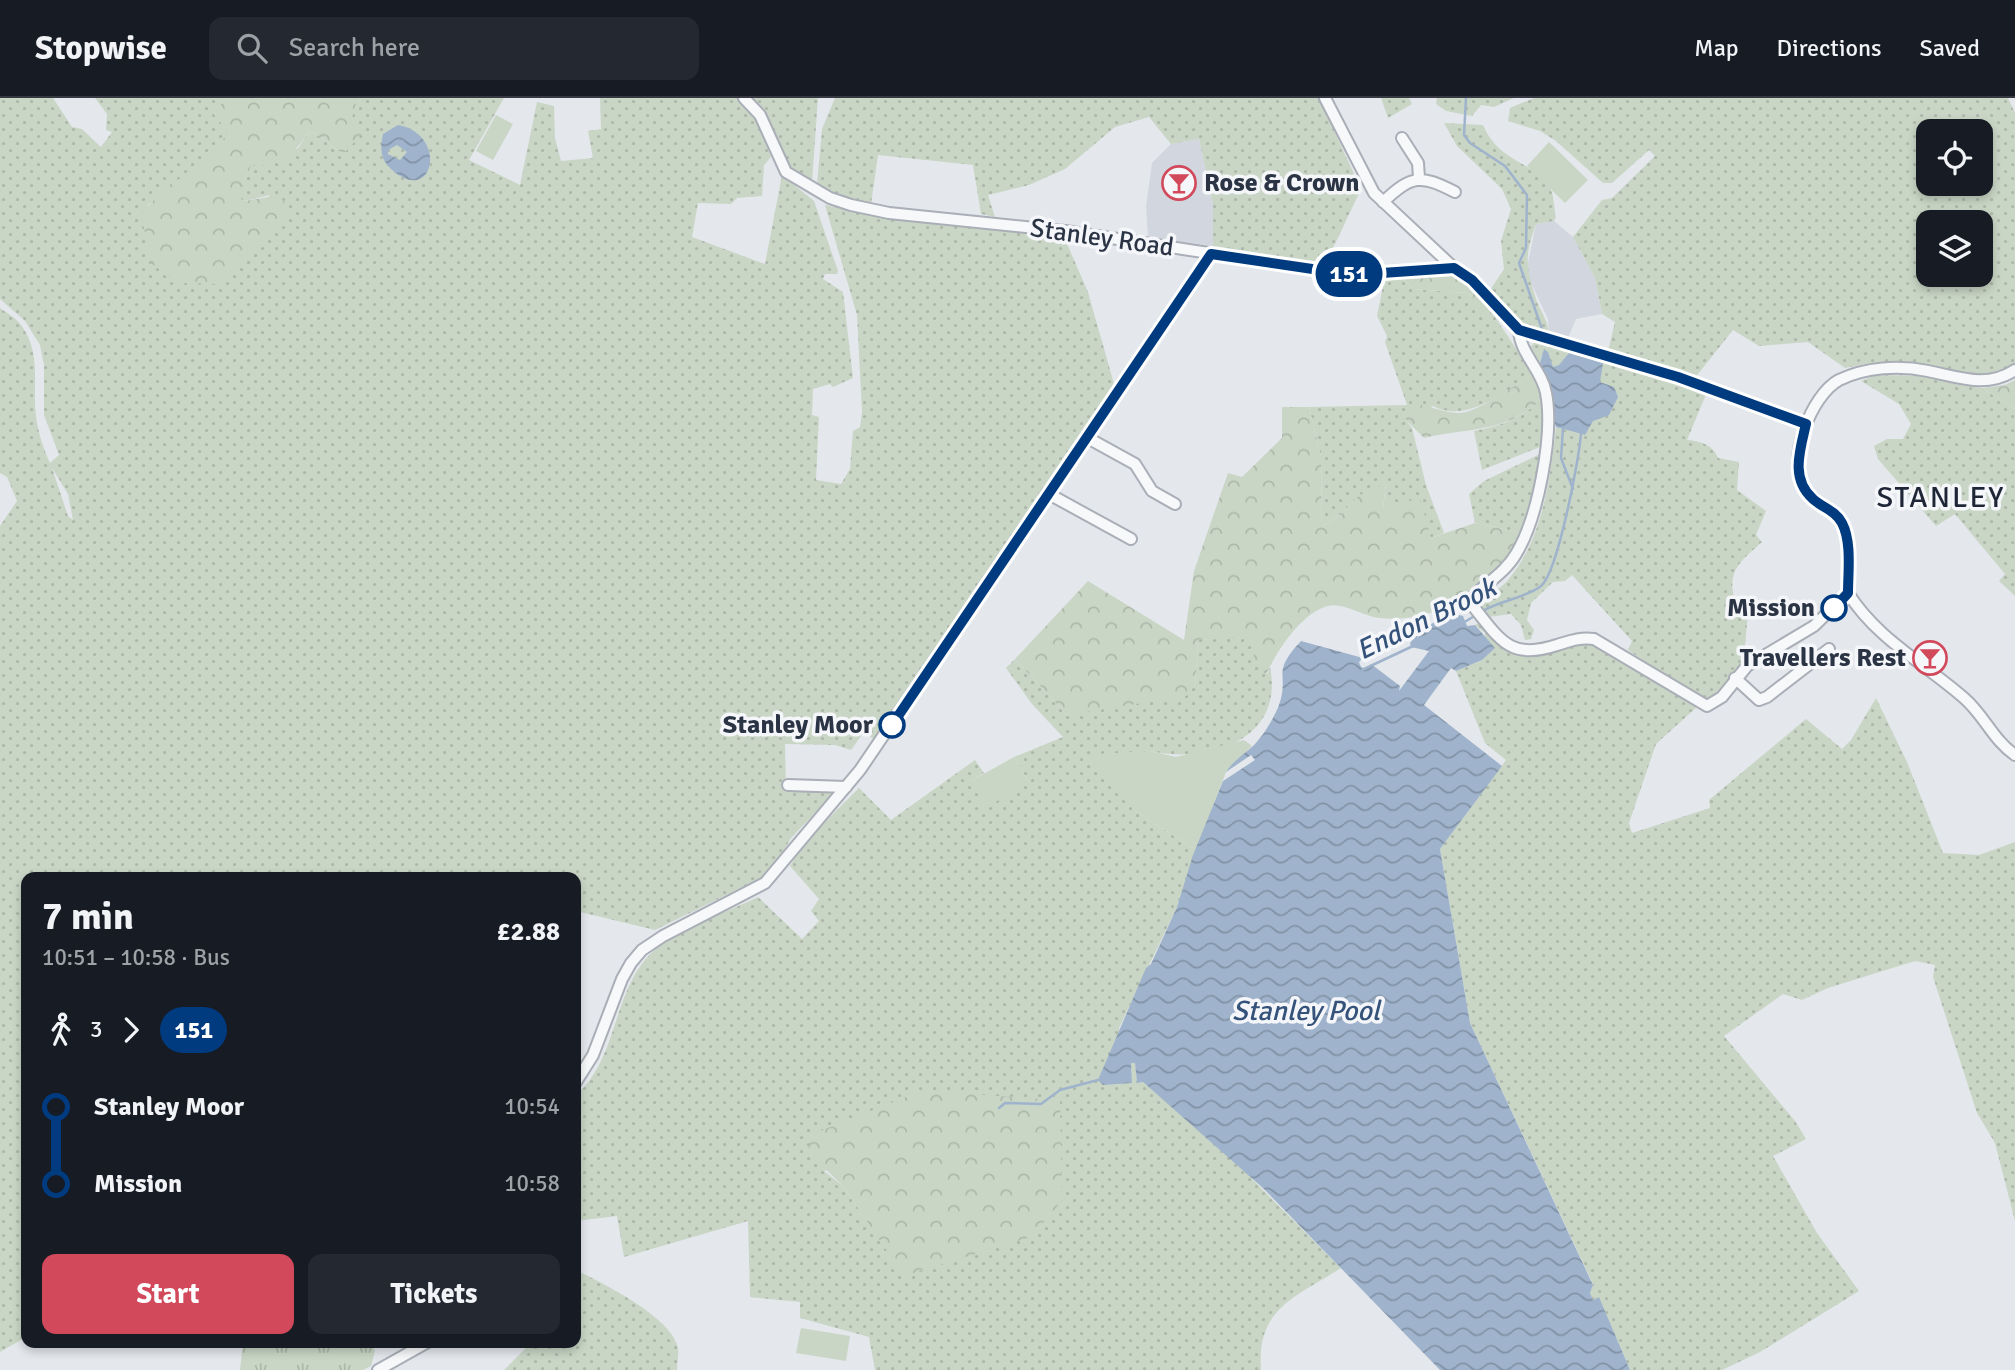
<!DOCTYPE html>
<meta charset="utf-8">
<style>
:root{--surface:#171b24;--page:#242831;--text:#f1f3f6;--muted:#9ea1a6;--line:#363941;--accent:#d1495b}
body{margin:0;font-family:Signika,sans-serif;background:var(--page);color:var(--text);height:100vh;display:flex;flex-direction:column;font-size:26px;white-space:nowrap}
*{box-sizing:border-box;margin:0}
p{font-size:23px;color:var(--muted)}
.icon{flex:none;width:38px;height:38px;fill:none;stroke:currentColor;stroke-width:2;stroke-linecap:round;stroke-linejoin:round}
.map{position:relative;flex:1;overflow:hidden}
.details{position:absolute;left:21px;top:774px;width:560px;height:476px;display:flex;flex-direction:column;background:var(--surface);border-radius:14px;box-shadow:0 4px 10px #0003}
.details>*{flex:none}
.badge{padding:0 14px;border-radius:23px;font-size:24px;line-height:46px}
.tools{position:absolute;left:1916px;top:21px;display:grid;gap:14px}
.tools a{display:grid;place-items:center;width:77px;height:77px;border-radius:14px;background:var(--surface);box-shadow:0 4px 10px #0003;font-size:35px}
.map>.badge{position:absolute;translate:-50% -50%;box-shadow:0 0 0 4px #fff}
.legs{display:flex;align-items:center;gap:10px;height:77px;padding:0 21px;font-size:23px}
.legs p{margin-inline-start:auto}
.head{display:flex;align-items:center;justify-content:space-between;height:119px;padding:0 21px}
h1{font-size:38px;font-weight:700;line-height:52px}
.action{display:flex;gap:14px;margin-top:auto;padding:14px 21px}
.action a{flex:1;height:80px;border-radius:14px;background:var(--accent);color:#fff;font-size:28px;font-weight:700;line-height:80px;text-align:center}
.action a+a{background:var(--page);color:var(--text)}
ul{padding:0 21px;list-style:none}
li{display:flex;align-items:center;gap:24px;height:77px;font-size:26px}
li i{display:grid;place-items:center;width:10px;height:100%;margin:0 9px;background:currentColor}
li i::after{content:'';width:18px;height:18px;margin:-9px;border:5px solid;border-radius:50%;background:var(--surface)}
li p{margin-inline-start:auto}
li:first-child i{background:linear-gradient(#0000 50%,currentColor 0)}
li:last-child i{background:linear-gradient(currentColor 50%,#0000 0)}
header{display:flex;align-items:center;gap:42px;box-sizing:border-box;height:98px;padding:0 35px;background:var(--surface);border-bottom:2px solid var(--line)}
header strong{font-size:33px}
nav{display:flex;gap:38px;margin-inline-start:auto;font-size:24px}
.search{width:490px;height:63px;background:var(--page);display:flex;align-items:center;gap:18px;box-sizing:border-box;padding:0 24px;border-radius:14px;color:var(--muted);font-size:26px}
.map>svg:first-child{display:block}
.built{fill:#d2d6de}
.grass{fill:url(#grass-dots);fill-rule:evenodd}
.forest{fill:url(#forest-crowns)}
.park{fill:url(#park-tufts)}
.pitch{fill:#c9d6c5}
.water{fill:url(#water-waves);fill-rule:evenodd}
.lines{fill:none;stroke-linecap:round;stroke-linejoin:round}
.stream{stroke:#9fb4cc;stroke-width:2.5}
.minor-casing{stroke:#a9aeb7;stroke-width:14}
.minor{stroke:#f7f8fa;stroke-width:10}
.line-1-casing{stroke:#fff;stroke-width:16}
.line-1{stroke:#003b80;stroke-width:10}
.stop-1-dot{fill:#fff;stroke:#003b80;stroke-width:3.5}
.labels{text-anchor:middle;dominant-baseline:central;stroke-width:7;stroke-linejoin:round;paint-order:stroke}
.poi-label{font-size:26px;font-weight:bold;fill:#2b3445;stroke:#f4f6f9;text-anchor:start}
.street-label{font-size:26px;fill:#2b3445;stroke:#f4f6f9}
.stop-label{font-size:26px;font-weight:bold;fill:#2b3445;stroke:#f4f6f9;text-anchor:end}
.water-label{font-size:28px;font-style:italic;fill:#34527a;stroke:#f4f6f9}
.quarter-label{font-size:30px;letter-spacing:2px;fill:#1d2536;stroke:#f4f6f9}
</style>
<header>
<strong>Stopwise</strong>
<div class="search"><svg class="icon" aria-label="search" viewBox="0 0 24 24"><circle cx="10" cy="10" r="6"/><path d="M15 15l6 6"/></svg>Search here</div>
<nav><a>Map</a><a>Directions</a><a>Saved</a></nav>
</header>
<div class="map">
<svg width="2015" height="1272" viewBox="0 0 2015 1272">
<defs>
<pattern id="grass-dots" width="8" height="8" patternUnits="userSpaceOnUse" patternTransform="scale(1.75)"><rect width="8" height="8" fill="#c9d6c5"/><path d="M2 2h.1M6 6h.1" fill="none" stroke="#adb8ab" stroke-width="1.8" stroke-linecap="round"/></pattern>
<pattern id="forest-crowns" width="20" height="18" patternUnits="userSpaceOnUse" patternTransform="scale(1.75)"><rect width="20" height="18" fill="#c9d6c5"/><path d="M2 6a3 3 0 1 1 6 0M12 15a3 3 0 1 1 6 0" fill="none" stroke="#adb8ab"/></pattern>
<pattern id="park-tufts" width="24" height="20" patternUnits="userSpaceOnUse" patternTransform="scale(1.75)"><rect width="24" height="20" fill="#c9d6c5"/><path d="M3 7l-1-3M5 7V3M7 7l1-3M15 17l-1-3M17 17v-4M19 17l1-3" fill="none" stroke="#adb8ab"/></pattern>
<pattern id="water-waves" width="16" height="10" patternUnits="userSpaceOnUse" patternTransform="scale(1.75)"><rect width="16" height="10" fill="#9fb4cc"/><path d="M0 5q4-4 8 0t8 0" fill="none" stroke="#8293a7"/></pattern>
</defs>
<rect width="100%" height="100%" fill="#e4e7ec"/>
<g class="built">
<polygon points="1199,41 1213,106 1213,148 1148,139 1146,108 1152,65 1171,46"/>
<polygon points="1554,123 1573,139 1595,180 1602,216 1576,221 1567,242 1549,237 1548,221 1526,174 1536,126"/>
</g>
<g class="grass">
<path d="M0,0H53L72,29L82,31L101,49L112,34L106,32L107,16L95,0H228L213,14L229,34L215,55L148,107L178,185L200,184L270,97L245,103L240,101L241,90L251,68L298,50L310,32L340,54L356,5L362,0H504L469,62L520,87L537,4L554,8L555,40L561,63L593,60L588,33L601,31L600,0H737L754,16L771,59L764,67L762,98L737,100L731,106L698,105L692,139L765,166L782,77L814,103L838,173L837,176H825L823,181L843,194L853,280L833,289L830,286L813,291L812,317L819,319L816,382L841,386L850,371L853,333L860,329L862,314L857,217L825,107L890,121L1064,139L1088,194L1114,286L875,642L864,634L851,652L835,647L785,646L786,690L838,691L791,740L771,775L655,832L576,813V779H26V1239L0,1254V428L17,403L7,379L0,375V210C7,215 16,220 21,227C42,254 32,288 36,318C38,334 43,350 50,365L59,357L44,317V267L40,247L25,223L0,201ZM52,370L68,396L73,422L68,418Z"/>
<path d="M753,0H818L812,84C769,64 783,27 753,0Z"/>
<polygon points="835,0 1319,0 1361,91 1326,165 1213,148 1213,106 1199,41 1171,46 1149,19 1115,29 1065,71 1029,87 988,97 995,119 981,116 973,67 878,57 871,106 820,91 817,86 822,31"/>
<polygon points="1381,0 1409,0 1412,6 1388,20"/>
<polygon points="1437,0 1514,0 1494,9 1481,7 1472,18 1446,13 1436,6"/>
<path d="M1534,0H2008L2015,15V266C1972,288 1948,272 1904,266C1885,263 1863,266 1845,270L1808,244L1759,248L1733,232L1694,281L1608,253L1615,224L1602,216L1595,180L1573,139L1602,102L1612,100L1655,58L1649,52L1612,85H1603L1556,43L1540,33L1508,23L1510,10ZM1928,33H1981V86H1928ZM1928,124H1981V177H1928Z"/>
<path d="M1444,25L1483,27C1500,67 1537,63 1551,92C1554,99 1554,111 1556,119L1554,123L1536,126C1524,159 1526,169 1536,201C1541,215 1548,222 1549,237L1522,226L1490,192L1504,171L1501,143L1511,111L1502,91L1457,48Z"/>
<path d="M1403,181L1413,191L1468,195L1490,219H1495L1533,276C1505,294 1466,326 1433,308L1406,322L1412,330L1426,387L1444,435L1431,440L1383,411L1386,386L1358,398L1341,416L1322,429L1321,359L1309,309L1407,307L1385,244L1387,238L1377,218L1384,183Z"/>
<path d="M1534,245H1542L1707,294L1687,342C1701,343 1713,347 1718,360L1739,364L1737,392L1766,413L1756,437L1762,444C1743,461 1727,472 1734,499L1749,506L1743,566L1713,601C1691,602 1648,565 1628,552L1632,543L1572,477L1565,483L1553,484L1531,505L1527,522L1534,532L1531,541L1525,542L1521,527L1511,516L1489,519L1479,506C1486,496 1499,493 1508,482C1543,441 1550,381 1556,329L1585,337L1600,284L1559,267L1553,269L1544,251L1538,272L1530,249Z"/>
<polygon points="1876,277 1932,278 1954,286 1982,290 2015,311 2015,498 1999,483 2005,476 1955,416 1936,428 1878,361 1874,348 1887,341 1903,341 1911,326 1899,306 1861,283"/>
<path d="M1542,301L1545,347L1482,372L1474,333C1502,328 1521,320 1542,301Z"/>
<polygon points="1544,354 1522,435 1475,425 1469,396 1484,383"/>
<polygon points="1482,523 1513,554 1583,542 1596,544 1693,602 1697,609 1656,646 1629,725 1632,735 1710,710 1709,702 1806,621 1842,651 1851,642 1876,600 1907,664 1943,755 1979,757 2015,744 2015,1123 1995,1045 1977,1015 1933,879 1935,867 1915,863 1828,890 1802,902 1783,896 1724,938 1795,1023 1806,1041 1773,1058 1817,1135 1859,1193 1760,1254 1722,1272 1630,1272 1599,1200 1593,1202 1590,1195 1593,1186 1470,925 1440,751 1506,662 1485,645 1456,573 1482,562 1485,535 1475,527"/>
<path d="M1254,538L1267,577L1270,569C1285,643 1207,666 1150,653L1134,712L1196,752L1177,809L1119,930L1132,985L1131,965H1135L1137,985L1143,984L1223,1052L1341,1170C1296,1199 1256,1210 1261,1272H875L869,1239L800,1220V1204L750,1199L748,1123L624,1159L617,1118L576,1123V997C620,959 612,887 656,851C684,828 725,815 758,799L802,841L819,823L811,813L819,801L790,768L806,743L859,690L891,722L975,662L984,675L971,683L1029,685L1014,659L1063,639L1032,606L1006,570L1015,561L1067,617L1195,587L1198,542ZM1060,1002L1059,1040L904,1177L843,1088L824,1073Z"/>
<path d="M576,1172C602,1185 672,1219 678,1250C679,1257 677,1265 677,1272H504L532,1244H576Z"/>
</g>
<g class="forest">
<path d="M228,0H362L356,5L351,23L362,36L345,54H340L310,32C293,57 282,69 251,68L241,90V101L245,103L279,97L291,113L221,186L178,185L152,166L141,117C165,83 207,70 228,34L212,14Z"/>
<polygon points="1451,175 1464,183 1495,219 1490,220 1468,195 1413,191 1403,181"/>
<path d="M1533,276L1542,301C1504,336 1471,329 1424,340L1406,322L1407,307C1428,304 1447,319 1466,314C1481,311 1519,285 1533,276Z"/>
<polygon points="2015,282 2015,311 1982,290 2005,287"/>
<path d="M1282,309H1309L1321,359L1322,429L1341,416L1358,398L1386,385L1383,410L1420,400L1431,440L1475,425L1522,435C1496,486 1439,527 1380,520C1364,519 1343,504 1328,508C1302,514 1276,554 1266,577L1254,561L1253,539L1198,542L1195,587L1186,598L1067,617L1015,561L1088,483L1184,542L1194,473L1228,375L1242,379L1282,340Z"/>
<polygon points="921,993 1060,1002 1062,1103 1031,1139 904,1178 843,1088 808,1054 810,1037"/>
</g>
<polygon class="park" points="243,1244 371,1244 375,1253 371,1268 363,1272 240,1272"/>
<g class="pitch">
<polygon points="496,17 513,26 493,62 476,53"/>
<polygon points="1549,44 1588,82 1565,105 1527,68"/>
<polygon points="1244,642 1252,648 1226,674 1196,752 1134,712 1081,657 1150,653 1176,659"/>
<polygon points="1014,659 1029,685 985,710 971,683"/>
<polygon points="801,1230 850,1238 846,1263 796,1255"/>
</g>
<g class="water">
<path d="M398,27C449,36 434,110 391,71C380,61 380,50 383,36ZM397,47L407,54L400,62L388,56V52Z"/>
<polygon points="1544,251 1548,254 1553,269 1559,267 1569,255 1603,265 1600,284 1614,289 1618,299 1609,317 1593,323 1585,337 1556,329 1538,272"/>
<path d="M1455,516L1463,518L1467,528L1475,527L1495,550L1482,562L1456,573L1451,570L1424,607L1502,668L1440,751L1470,925L1593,1187L1590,1195L1593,1202L1599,1199L1630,1272H1440L1264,1091L1143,984L1137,985L1135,965H1131L1132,985L1103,987L1098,982L1146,870L1151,866L1177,809L1193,757L1223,683L1255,662L1251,657L1226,674C1233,663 1243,657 1253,648C1263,638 1274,620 1279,607C1290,575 1270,576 1301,543L1363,560L1359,564L1361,569L1366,571L1371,566L1400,588L1399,593L1429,553L1411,549L1410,545C1421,530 1437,521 1455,516Z"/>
</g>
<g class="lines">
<g class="stream">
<polyline points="1466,0 1464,37 1470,45 1505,68 1527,97 1526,150 1519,165 1544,237"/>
<polyline points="1563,330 1561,360 1573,391"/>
<path d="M1481,514C1500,502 1524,501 1541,488C1558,474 1579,361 1581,336"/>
<polyline points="1463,525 1476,517"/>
<polyline points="1362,572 1413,548"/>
<polyline points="999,1010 1005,1005 1041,1006 1060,992 1098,982"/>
</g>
<g class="minor-casing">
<g id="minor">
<polyline points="744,0 760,17 786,74 830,100 851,107 889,115 1065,133 1353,177 1454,170"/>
<polyline points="1325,0 1374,95 1454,170 1472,182 1519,232 1678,279 1806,326"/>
<polyline points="1402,40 1418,65 1419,80"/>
<path d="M1383,104C1412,77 1420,76 1455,94"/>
<path d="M1519,232C1520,256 1542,272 1546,295C1554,336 1538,420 1516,456C1505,475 1485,486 1470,501L1472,507C1500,541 1509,563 1557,547C1570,543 1580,539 1594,541L1707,608L1722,599L1747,568L1814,528L1848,495"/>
<polyline points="1086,339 1135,366 1152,393 1175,406"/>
<polyline points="1047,395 1131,441"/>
<path d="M1848,495C1848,475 1851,449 1845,431C1838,411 1815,407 1804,390C1786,363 1811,297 1839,282C1866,269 1899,267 1928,273C1959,279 1986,291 2015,272"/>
<path d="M1848,495C1877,541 1924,565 1964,600C1984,617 1993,642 2015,657"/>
<polyline points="1735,580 1759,602 1767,599 1829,551"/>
<polyline points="788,687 846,689"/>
<polyline points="576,984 593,957 622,881 631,865 642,852 663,838 765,785 860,672 1211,155"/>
<polyline points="378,1272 428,1244"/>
</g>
</g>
<use href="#minor" class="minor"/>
</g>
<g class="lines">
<g class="line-1-casing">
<path id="line-1" d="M892,627L1211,156L1353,177L1454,170L1472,182L1519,232L1678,279L1806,326C1800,352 1790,381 1813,401C1823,410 1836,413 1842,425C1852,444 1848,474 1848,495L1834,510"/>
</g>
<use href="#line-1" class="line-1"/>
</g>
<defs>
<g id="bar-ring" transform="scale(1.75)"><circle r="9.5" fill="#f4f6f9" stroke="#d1495b" stroke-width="1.5"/><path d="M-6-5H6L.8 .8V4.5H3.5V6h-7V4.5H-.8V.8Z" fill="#d1495b"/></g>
</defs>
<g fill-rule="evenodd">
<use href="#bar-ring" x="1179" y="85"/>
<use href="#bar-ring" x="1930" y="560"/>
</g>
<g class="stop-1-dot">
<circle cx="1834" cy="510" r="12"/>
<circle cx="892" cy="627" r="12"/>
</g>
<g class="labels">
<g class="poi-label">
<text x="1204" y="85">Rose &amp; Crown</text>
<text x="1906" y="560" text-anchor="end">Travellers Rest</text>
</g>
<g class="street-label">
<text transform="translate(1102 140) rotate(8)">Stanley Road</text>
</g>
<g class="stop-label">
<text x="1815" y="510">Mission</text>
<text x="873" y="627">Stanley Moor</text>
</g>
<g class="water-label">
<text transform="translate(1426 521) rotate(-26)">Endon Brook</text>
<text x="1306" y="913">Stanley Pool</text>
</g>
<g class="quarter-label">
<text x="1941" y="399">STANLEY</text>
</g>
</g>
</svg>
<div class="tools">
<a><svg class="icon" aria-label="locate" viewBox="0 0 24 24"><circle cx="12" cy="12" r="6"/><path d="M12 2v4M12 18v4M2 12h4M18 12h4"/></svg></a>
<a><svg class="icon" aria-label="layers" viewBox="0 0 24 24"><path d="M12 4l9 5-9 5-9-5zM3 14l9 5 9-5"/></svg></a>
</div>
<b class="badge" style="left:1349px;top:176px;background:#003b80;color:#fff">151</b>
<section class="details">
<div class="head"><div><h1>7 min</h1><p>10:51 – 10:58 · Bus</p></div><b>£2.88</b></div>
<div class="legs"><svg class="icon" aria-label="walk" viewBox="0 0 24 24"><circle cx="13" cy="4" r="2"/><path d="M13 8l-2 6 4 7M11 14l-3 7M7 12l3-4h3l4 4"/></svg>3<svg class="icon" aria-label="forward" viewBox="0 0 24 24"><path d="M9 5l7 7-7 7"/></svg><b class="badge" style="background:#003b80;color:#fff">151</b></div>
<ul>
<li><i style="color:#003b80"></i><b>Stanley Moor</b><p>10:54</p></li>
<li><i style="color:#003b80"></i><b>Mission</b><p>10:58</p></li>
</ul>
<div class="action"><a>Start</a><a>Tickets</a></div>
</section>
</div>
